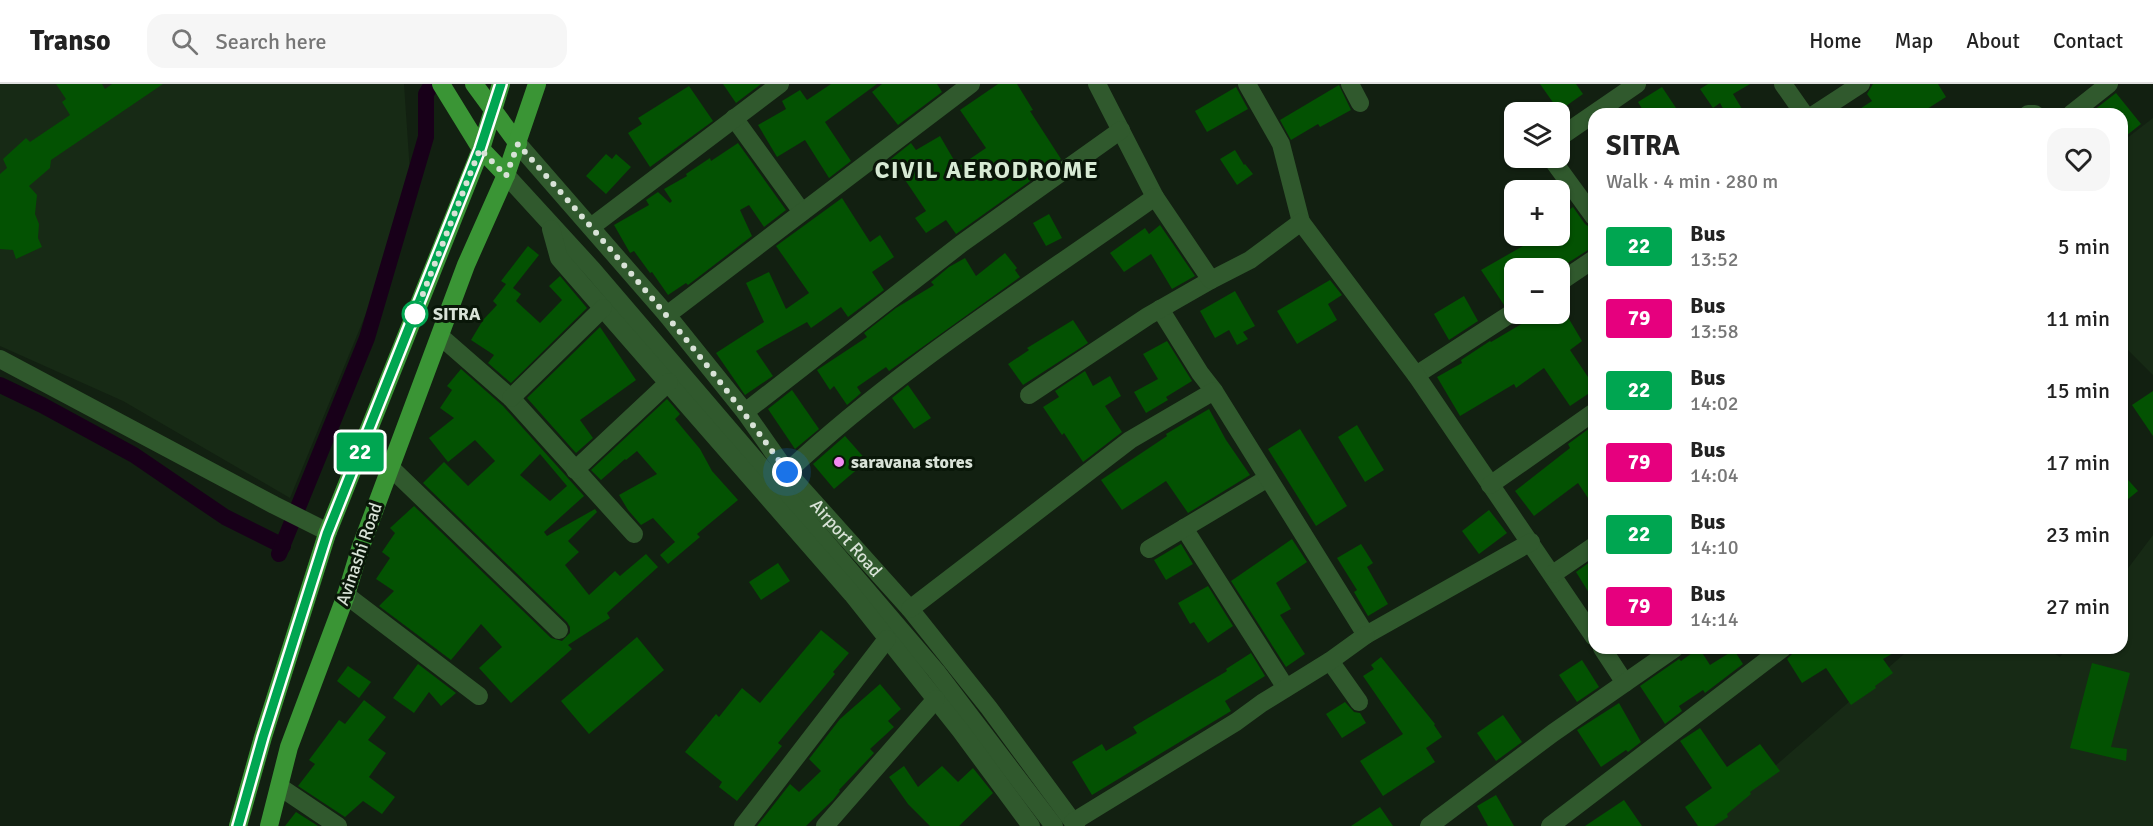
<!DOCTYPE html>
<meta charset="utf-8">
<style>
:root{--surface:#fff;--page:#f6f6f6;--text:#222;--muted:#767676;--line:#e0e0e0}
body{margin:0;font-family:Signika,sans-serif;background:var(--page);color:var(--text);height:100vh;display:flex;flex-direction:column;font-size:22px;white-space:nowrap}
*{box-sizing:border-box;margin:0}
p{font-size:20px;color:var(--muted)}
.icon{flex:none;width:33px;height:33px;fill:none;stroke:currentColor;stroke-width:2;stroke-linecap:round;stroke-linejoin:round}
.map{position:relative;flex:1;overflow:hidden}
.drawer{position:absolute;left:1588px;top:24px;width:540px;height:546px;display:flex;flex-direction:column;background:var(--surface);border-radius:18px;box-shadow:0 2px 4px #0004}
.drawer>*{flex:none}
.badge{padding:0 12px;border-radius:4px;font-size:21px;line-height:39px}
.fabs{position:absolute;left:1504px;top:18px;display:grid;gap:12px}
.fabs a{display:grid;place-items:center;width:66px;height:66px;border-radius:12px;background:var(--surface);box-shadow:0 2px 4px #0004;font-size:30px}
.you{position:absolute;width:30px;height:30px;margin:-15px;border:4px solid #fff;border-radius:50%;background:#1a73e8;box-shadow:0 0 0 9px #1a73e833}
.map>.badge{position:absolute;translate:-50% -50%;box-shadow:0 0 0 3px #fff}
.round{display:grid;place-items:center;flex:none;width:63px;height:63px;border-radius:18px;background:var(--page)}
.head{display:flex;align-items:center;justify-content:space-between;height:102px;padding:0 18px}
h1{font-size:28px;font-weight:800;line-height:45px}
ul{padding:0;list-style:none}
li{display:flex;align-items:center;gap:18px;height:72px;padding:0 18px}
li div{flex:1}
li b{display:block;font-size:22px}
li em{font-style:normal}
li .badge{min-width:66px;font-weight:700;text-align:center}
header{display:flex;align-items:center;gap:36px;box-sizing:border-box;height:84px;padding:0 30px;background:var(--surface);border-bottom:2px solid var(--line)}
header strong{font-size:28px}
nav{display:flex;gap:33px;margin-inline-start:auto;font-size:21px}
.search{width:420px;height:54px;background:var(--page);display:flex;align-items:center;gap:15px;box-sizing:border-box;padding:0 21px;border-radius:18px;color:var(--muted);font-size:22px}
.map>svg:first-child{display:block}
.built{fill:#172a15}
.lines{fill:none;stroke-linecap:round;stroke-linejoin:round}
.canal{stroke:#180019;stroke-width:16}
.building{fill:#035202;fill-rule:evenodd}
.minor{stroke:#30592d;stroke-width:18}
.major{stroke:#3a9535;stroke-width:18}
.line-casing{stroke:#fff;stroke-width:14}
.line{stroke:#00a651;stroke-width:9}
.walk{stroke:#d8e2d7;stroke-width:6;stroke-dasharray:0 10.8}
.stop-dot{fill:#fff;stroke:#00a651;stroke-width:3}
.poi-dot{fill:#f28af2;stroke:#091608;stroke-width:2}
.labels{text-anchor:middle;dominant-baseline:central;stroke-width:6;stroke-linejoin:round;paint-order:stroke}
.stop-label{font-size:18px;font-weight:bold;fill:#d8e2d7;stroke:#091608;text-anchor:start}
.poi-label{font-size:18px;font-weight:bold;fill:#d8e2d7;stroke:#091608;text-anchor:start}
.street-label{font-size:18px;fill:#d8e2d7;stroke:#091608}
.district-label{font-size:24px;font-weight:bold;letter-spacing:1.5px;fill:#d7ead4;stroke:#091608}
</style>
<header>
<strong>Transo</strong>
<div class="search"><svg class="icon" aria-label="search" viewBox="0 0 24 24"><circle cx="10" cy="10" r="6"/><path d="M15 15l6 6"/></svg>Search here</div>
<nav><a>Home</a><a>Map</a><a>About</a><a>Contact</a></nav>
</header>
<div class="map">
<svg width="2153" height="742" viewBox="0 0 2153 742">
<rect width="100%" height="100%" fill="#122011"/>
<g class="built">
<polygon points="0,0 404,0 412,118 290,414 123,317 0,262"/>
<polygon points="2153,34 2153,291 2123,261 2122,58"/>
<polygon points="2153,451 2153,742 1706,742 1911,564 2046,564 2060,573 2067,564 2122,564 2123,491"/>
</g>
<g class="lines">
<g class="canal">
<polyline points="0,301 42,321 134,371 225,433 283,462"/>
<polyline points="279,470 367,254 426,53 426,10 432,0"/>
</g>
</g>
<g class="building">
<polygon points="56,0 102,0 105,5 112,0 163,0 51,76 50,84 29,102 37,111 35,130 39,140 38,154 42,163 16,175 13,166 0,165 0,90 7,84 3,75 26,54 30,58 70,31 62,18 66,15"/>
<polygon points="723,0 761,0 736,19"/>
<polygon points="831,0 877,0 825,38 851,77 829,94 805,56 777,73 758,41 786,25 782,17 800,6 807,16"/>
<polygon points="882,0 937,0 942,8 898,41 872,8"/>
<polygon points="998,0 1017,0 1033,26 1030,27 1061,75 956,150 946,136 926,149 915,134 926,127 891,75 911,59 916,66 940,52 958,83 986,64 960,26"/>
<polygon points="1540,0 1576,0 1583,10 1559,27"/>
<polygon points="1708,0 1750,0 1733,10 1745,30 1726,30 1720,19 1713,24 1700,5"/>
<polygon points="1873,0 1938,0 1946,13 1919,30 1852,30 1872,17 1867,10"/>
<polygon points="1339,1 1351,26 1320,43 1318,40 1291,56 1280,36"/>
<polygon points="689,2 713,37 650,83 628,49 642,40 638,34"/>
<polygon points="1236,3 1248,25 1207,48 1195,27"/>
<polygon points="1662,3 1680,30 1645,30 1638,18"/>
<polygon points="2116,9 2141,40 2122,55 2122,30 2089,30"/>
<polygon points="738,59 786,126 764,143 749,121 740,126 752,152 688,201 686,199 668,211 652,188 650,189 634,167 630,169 614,141 649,121 646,116 658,108 670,119 672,117 664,105 687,92 686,90 710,74 711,77"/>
<polygon points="1235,66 1244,81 1245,80 1253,90 1237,101 1220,75"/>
<polygon points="606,70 612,75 616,70 631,83 606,110 586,92"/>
<polygon points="842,114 870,158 880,151 894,173 872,188 884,206 848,233 841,223 811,244 807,238 756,267 773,292 745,311 716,269 764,238 746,199 769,188 786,225 809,209 776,162"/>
<polygon points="1573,123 1585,140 1594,146 1594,164 1588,166 1560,184 1515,184 1515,216 1504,221 1481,186 1530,158 1526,152 1560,152 1560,132"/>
<polygon points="1049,130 1062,154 1046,162 1033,139"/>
<polygon points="1160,141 1195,192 1172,205 1151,170 1124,188 1110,169 1145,144 1149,150"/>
<polygon points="528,162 539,171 513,204 521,210 516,217 540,239 562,216 549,202 560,192 587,224 511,299 488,279 494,271 471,256 483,236 497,221 493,217 506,200 501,197"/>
<polygon points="1005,169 1017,184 1015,186 1020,193 889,287 886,283 857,303 861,309 847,321 834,302 830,306 817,286 867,253 864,249 896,224 934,201 931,198 949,183 965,174 976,192"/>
<polygon points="1330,196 1342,211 1328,220 1337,236 1297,260 1277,227"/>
<polygon points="1235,207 1255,242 1243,248 1248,255 1237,261 1229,246 1215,254 1200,227"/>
<polygon points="1464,212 1478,237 1449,256 1434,230"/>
<polygon points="1538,230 1566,230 1582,257 1570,266 1594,302 1594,306 1570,322 1544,284 1516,304 1514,300 1460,332 1437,293 1462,279 1461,276 1490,257 1491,258"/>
<polygon points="1073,236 1088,259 1023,301 1008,280 1029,266 1027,264"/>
<polygon points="600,243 636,296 580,336 593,354 576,369 527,314"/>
<polygon points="1167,257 1192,297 1166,313 1168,316 1146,329 1134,308 1158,295 1143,270"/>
<path d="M461,285L503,322L584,412L544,448L547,452L595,425L597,428L568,457L579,468L565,481L589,511L615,487L620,492L646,470L658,483L607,529L610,534L568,561L572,565L511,619L479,584L502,563L481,540L451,576L379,522L394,507L376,495L390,474L382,468L395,449L390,444L414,422L551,554L562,557L570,549V543L567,538L423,399L444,378L468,402L495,377L475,356L448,378L429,354L454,334L440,324L452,306L447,302ZM540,370L567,402L550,417L520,391Z"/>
<polygon points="1085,287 1093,302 1110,292 1121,312 1105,322 1122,348 1083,378 1064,349 1062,351 1043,323 1059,313 1055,307"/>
<polygon points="908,301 931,334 914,345 892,314"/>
<polygon points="792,306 819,345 795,365 768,325"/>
<polygon points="2153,307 2153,352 2132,321"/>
<polygon points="667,315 680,330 675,335 700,365 712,387 738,416 697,450 700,453 668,480 660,471 675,458 653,434 641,441 628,426 619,411 657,390 637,367 626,376 625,375 601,396 591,386"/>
<polygon points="1209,325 1226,356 1250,391 1188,429 1166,397 1122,426 1101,396 1167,352 1166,350"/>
<polygon points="1357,341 1384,386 1365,398 1338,353"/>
<polygon points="1594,341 1594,423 1578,399 1534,432 1515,407 1570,364 1568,360"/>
<polygon points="1300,345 1347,422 1316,442 1268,365"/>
<polygon points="845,352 867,377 834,405 813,380"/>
<polygon points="2122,389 2138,407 2122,420"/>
<polygon points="1489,426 1507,449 1479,470 1462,447"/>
<polygon points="1292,455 1307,478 1276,499 1291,525 1280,531 1305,570 1286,583 1231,497"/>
<polygon points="1181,460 1193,480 1166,496 1154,476"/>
<polygon points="1361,460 1373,479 1367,483 1388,520 1368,532 1354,508 1357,506 1337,474"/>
<polygon points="1594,475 1594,517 1576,488"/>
<polygon points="778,479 790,497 761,516 749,498"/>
<polygon points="1208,502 1233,542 1208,559 1194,538 1190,540 1178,519"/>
<polygon points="821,546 849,569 833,588 835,590 778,659 782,662 737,717 719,703 722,698 685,668 716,630 719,633 742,604 760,619"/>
<polygon points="637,553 664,586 589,650 561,617"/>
<polygon points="1699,564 1710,581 1734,566 1743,580 1705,609 1703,606 1679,622 1682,627 1665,640 1640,602 1679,575 1681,577"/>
<polygon points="1794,564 1902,564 1883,575 1893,589 1875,602 1876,604 1851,621 1826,584 1802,599 1787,575 1793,569"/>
<polygon points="1251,569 1265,592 1225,617 1231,627 1092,711 1072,678 1102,660 1106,667 1137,649 1133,643 1227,587 1226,585"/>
<polygon points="1381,573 1435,640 1434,641 1442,653 1426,664 1435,678 1383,712 1360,677 1403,650 1363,592 1374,585 1371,581"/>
<polygon points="1582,576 1599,603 1577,618 1559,591"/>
<polygon points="2092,579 2130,589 2111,663 2127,665 2126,677 2070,664"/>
<polygon points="418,580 456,609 441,622 429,608 414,629 393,614"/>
<polygon points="348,582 371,598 359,614 337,597"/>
<polygon points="880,600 901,625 888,637 894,643 870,665 874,669 839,706 840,707 833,716 806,742 757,742 790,700 799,708 821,687 809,675 840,635"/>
<polygon points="364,616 386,633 368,656 386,669 369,693 395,713 382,730 363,717 345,733 298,702 315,680 309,676 339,636 345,640"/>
<polygon points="1345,618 1354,628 1360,629 1366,639 1342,654 1326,630"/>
<polygon points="1619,619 1641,658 1628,668 1626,666 1601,683 1577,646"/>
<polygon points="1503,631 1522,658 1496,677 1477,649"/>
<polygon points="1700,644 1727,683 1760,660 1780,687 1750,708 1751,710 1727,730 1728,733 1714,742 1698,742 1685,723 1712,704 1680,657"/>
<polygon points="904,682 918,703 942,682 958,698 973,684 993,709 959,742 930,742 908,720 889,693"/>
<polygon points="1496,711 1514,742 1488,742 1477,722"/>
<polygon points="1624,716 1642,742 1585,742"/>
<polygon points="1380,723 1393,742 1351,742"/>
<polygon points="296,728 318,742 285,742"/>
</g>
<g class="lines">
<g class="minor">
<polyline points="1097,0 1155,113"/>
<polyline points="1247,0 1281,60 1301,138"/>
<polyline points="1350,0 1360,19"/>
<polyline points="1783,0 1804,30"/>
<polyline points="1815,30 1861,0"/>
<polyline points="2028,30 2035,30"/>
<polyline points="2071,30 2109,0"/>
<polyline points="734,34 802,128"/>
<polyline points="1560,53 1637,0"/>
<path id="s1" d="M518,60L667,231L745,328L787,388L910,525L989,624L1076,742"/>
<polyline points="1551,74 1594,133"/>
<polyline points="506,91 593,186 936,587 1054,742"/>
<polyline points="591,143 780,0"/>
<polyline points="551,145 559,174 852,510 960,646 1031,742"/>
<polyline points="1560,198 1594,175"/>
<polyline points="1160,225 1200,289 1214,307"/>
<polyline points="667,231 971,0"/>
<polyline points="440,252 511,314 634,450"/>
<polyline points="0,275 274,421 328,448"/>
<polyline points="1416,291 1515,227"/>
<polyline points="1029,311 1148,232 1211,196"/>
<polyline points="511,314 603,224"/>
<polyline points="745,328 961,160 1121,46"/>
<polyline points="390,383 559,546"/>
<polyline points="575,386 669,298"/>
<path d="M787,388C899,283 1031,201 1155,113L1211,196L1250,176L1301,138L1416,291L1594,553"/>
<polyline points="1490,401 1594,328"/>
<polyline points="1184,444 1286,604"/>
<polyline points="1149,465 1268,394"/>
<polyline points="1553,490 1594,462"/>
<polyline points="346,511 479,612"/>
<polyline points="910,525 1130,356 1214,307 1366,551 1531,458"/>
<polyline points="1602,564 1625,599"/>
<polyline points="1330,577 1359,618"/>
<polyline points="280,703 338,742"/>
<polyline points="1073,738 1236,638 1262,619 1330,577 1366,551"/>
<polyline points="743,742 887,555"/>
<polyline points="825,742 936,615"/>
<polyline points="1429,742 1553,649 1675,564"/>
<polyline points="1550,742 1783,564"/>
</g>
<g class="major">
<polyline points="441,0 481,65 506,91"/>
<polyline points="474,0 518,60"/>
<polyline points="238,742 263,653 327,450 481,65 501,0"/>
<polyline points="269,742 289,663 346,511 360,465 466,181 506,91 537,0"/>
</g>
</g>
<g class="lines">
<g class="line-casing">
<polyline id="line" points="238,742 263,653 327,450 480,65 501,0"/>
</g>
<use href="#line" class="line"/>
<path class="walk" d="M415,230L480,65L506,92L518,60C612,166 705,272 787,388"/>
</g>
<circle class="stop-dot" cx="415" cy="230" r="12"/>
<circle class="poi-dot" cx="839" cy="378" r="6"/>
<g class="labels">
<g class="stop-label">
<text x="433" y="230">SITRA</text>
</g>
<g class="poi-label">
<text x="851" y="378">saravana stores</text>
</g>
<g class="street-label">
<text stroke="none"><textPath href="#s1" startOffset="513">Airport Road</textPath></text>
<text transform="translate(359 470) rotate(-71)">Avinashi Road</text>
</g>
<g class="district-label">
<text x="987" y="86">CIVIL AERODROME</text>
</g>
</g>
</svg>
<div class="fabs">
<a><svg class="icon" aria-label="layers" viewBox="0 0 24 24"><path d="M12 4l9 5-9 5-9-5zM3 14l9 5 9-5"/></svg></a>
<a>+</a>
<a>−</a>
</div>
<div class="you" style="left:787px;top:388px"></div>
<b class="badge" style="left:360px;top:368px;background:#00a651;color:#fff">22</b>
<section class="drawer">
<div class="head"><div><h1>SITRA</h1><p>Walk · 4 min · 280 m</p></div><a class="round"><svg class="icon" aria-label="heart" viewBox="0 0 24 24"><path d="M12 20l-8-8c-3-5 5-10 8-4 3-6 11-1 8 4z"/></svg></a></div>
<ul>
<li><span class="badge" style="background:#00a651;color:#fff">22</span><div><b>Bus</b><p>13:52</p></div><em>5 min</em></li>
<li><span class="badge" style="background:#e6007e;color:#fff">79</span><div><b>Bus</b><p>13:58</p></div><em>11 min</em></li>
<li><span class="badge" style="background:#00a651;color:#fff">22</span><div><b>Bus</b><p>14:02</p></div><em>15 min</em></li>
<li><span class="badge" style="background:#e6007e;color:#fff">79</span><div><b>Bus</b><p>14:04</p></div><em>17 min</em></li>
<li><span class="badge" style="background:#00a651;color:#fff">22</span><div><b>Bus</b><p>14:10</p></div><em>23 min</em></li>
<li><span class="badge" style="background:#e6007e;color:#fff">79</span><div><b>Bus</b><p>14:14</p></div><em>27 min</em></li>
</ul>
</section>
</div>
